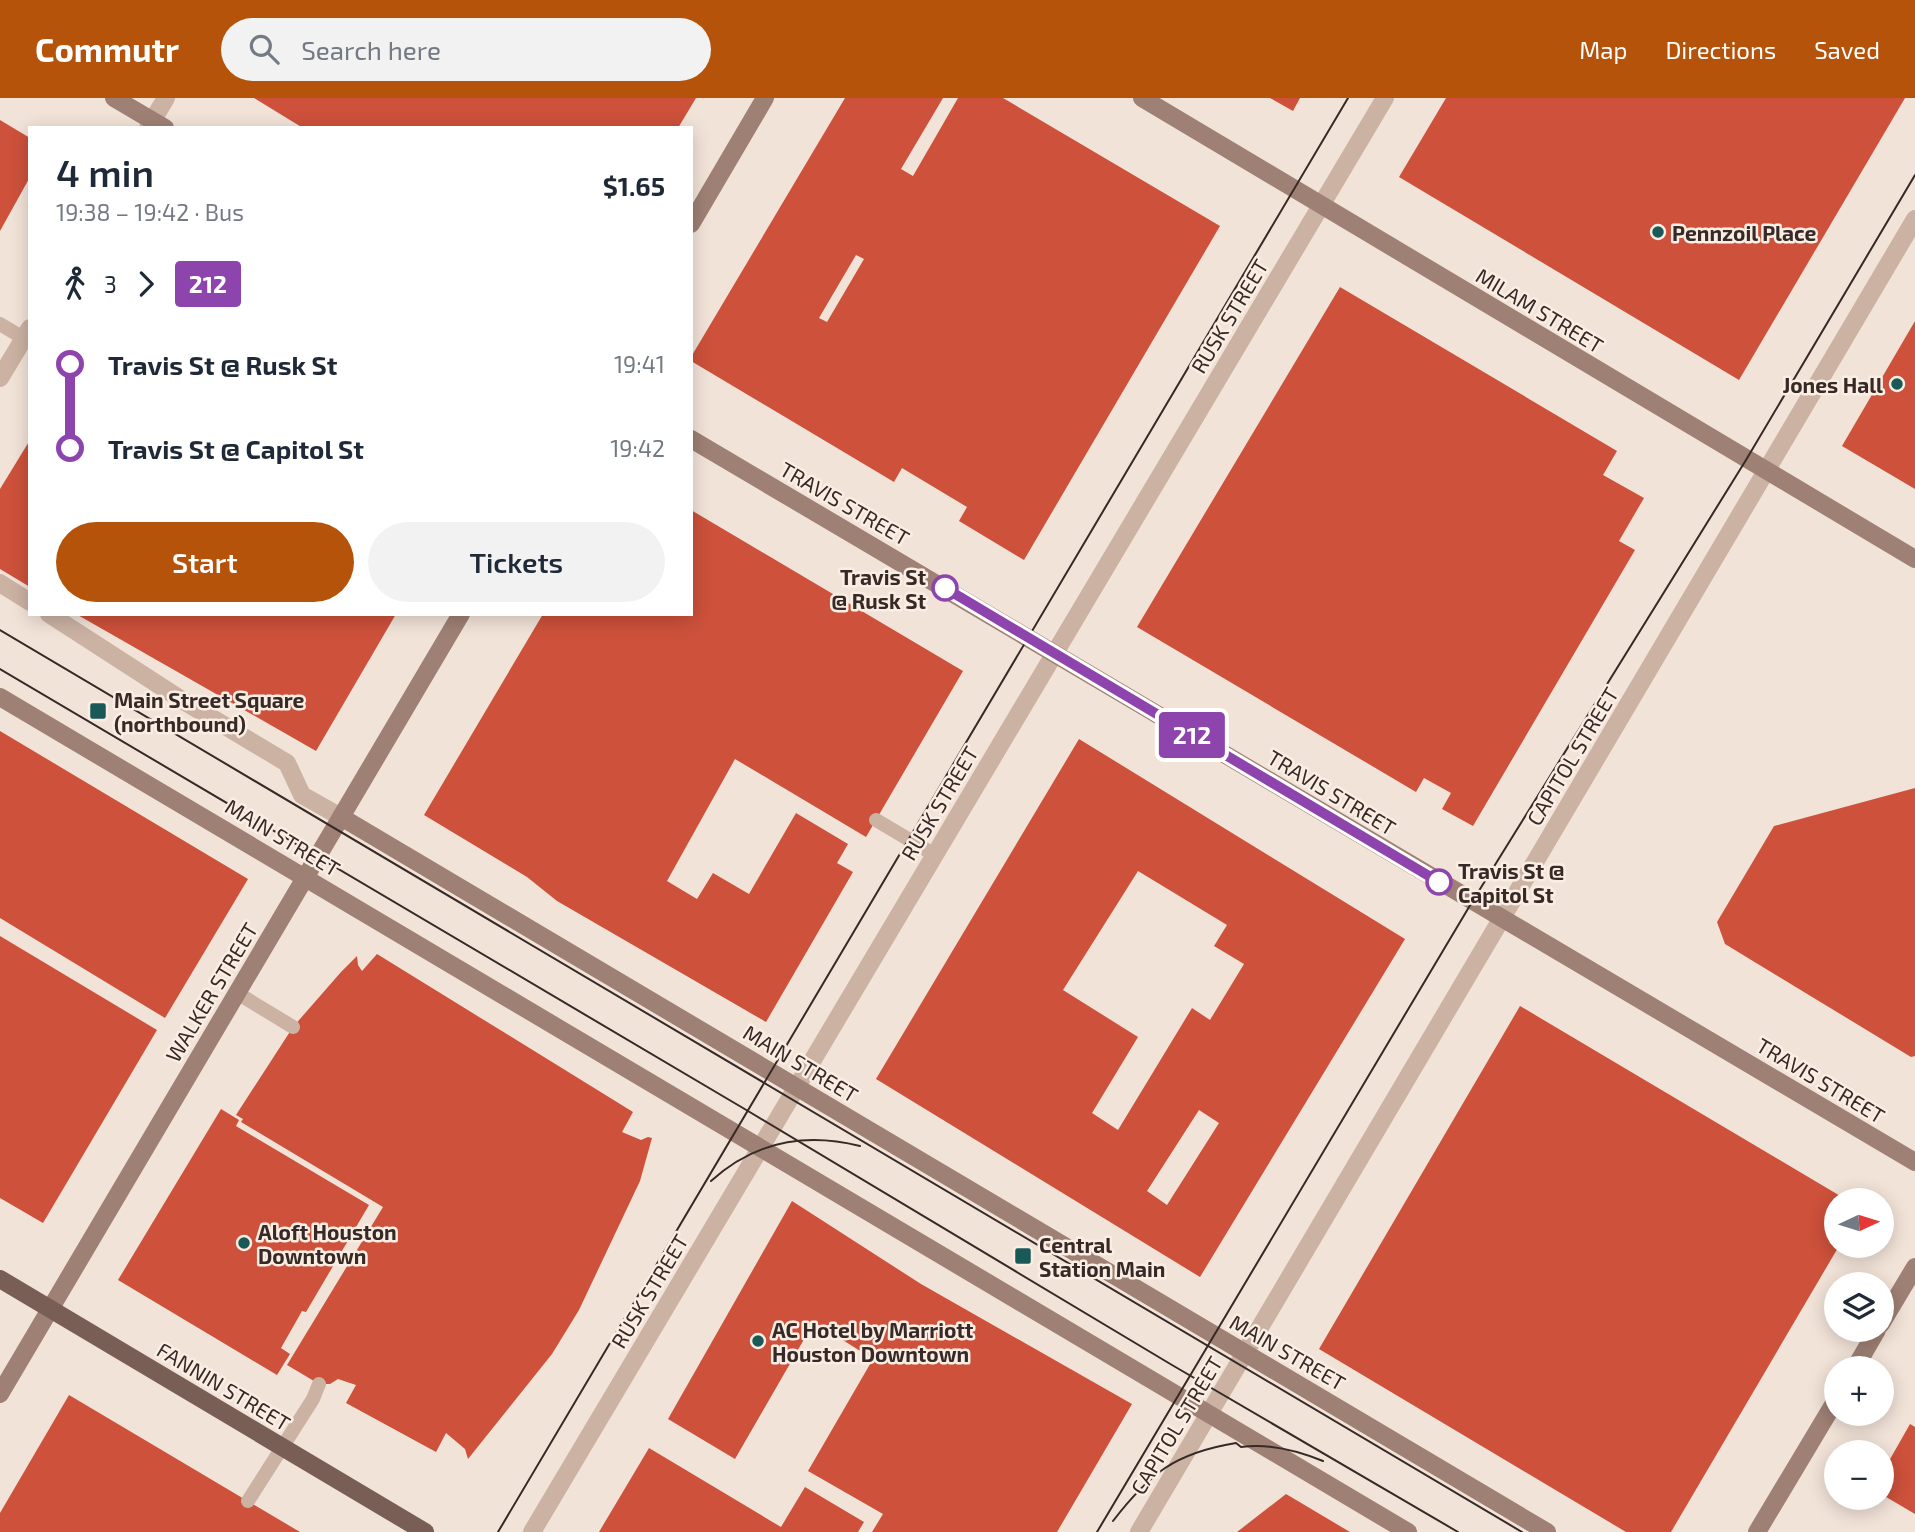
<!DOCTYPE html>
<meta charset="utf-8">
<style>
:root{--surface:#fff;--page:#f2f2f3;--text:#1f2937;--muted:#747a83;--accent:#b45309}
body{margin:0;font-family:"Exo 2",sans-serif;background:var(--page);color:var(--text);height:100vh;display:flex;flex-direction:column;font-size:26px;white-space:nowrap}
*{box-sizing:border-box;margin:0}
p{font-size:23px;color:var(--muted)}
.icon{flex:none;width:38px;height:38px;fill:none;stroke:currentColor;stroke-width:2;stroke-linecap:round;stroke-linejoin:round}
.map{position:relative;flex:1;overflow:hidden}
.side{position:absolute;left:28px;top:28px;width:665px;height:490px;display:flex;flex-direction:column;background:var(--surface);border-radius:0px;box-shadow:0 4px 18px #0003}
.side>*{flex:none}
.badge{padding:0 14px;border-radius:5px;font-size:24px;line-height:46px}
.needle{width:46px;rotate:86deg}
.tools{position:absolute;left:1824px;top:1090px;display:grid;gap:14px}
.tools a{display:grid;place-items:center;width:70px;height:70px;border-radius:50%;background:var(--surface);box-shadow:0 4px 18px #0003;font-size:35px}
.map>.badge{position:absolute;translate:-50% -50%;box-shadow:0 0 0 4px #fff}
.legs{display:flex;align-items:center;gap:10px;height:77px;padding:0 28px;font-size:23px}
.legs p{margin-inline-start:auto}
.summary{display:flex;align-items:center;justify-content:space-between;height:119px;padding:0 28px}
h1{font-size:38px;font-weight:600;line-height:52px}
.button{display:flex;gap:14px;margin-top:auto;padding:14px 28px}
.button a{flex:1;height:80px;border-radius:42px;background:var(--accent);color:#fff;font-size:28px;font-weight:600;line-height:80px;text-align:center}
.button a+a{background:var(--page);color:var(--text)}
ul{padding:0 28px;list-style:none}
li{display:flex;align-items:center;gap:24px;height:84px;font-size:26px}
li i{display:grid;place-items:center;width:10px;height:100%;margin:0 9px;background:currentColor}
li i::after{content:'';width:18px;height:18px;margin:-9px;border:5px solid;border-radius:50%;background:var(--surface)}
li p{margin-inline-start:auto}
li:first-child i{background:linear-gradient(#0000 50%,currentColor 0)}
li:last-child i{background:linear-gradient(currentColor 50%,#0000 0)}
header{display:flex;align-items:center;gap:42px;box-sizing:border-box;height:98px;padding:0 35px;background:var(--accent);color:#fff}
header strong{font-size:33px}
nav{display:flex;gap:38px;margin-inline-start:auto;font-size:24px}
.search{width:490px;height:63px;background:var(--page);display:flex;align-items:center;gap:18px;box-sizing:border-box;padding:0 24px;border-radius:38px;color:var(--muted);font-size:26px}
.map>svg:first-child{display:block}
.building{fill:#cd513b;fill-rule:evenodd}
.lines{fill:none;stroke-linecap:round;stroke-linejoin:round}
.service{stroke:#cbb2a3;stroke-width:14}
.pedestrian{stroke:#cbb2a3;stroke-width:18}
.tertiary{stroke:#cbb2a3;stroke-width:18}
.secondary{stroke:#9f8074;stroke-width:18}
.primary{stroke:#795e56;stroke-width:18}
.tram{stroke:#362926;stroke-width:2}
.line-1-casing{stroke:#fff;stroke-width:16}
.line-1{stroke:#8e44ad;stroke-width:10}
.poi-dot{fill:#195957;stroke:#faeee4;stroke-width:2.5}
.stop-1-dot{fill:#fff;stroke:#8e44ad;stroke-width:3.5}
.labels{text-anchor:middle;dominant-baseline:central;stroke-width:5;stroke-linejoin:round;paint-order:stroke}
.poi-label{font-size:21px;font-weight:bold;fill:#362926;stroke:#faeee4;text-anchor:start}
.street-label{font-size:21px;fill:#362926;stroke:#faeee4}
.stop-label{font-size:21px;font-weight:bold;fill:#362926;stroke:#faeee4;text-anchor:end}
</style>
<header>
<strong>Commutr</strong>
<div class="search"><svg class="icon" aria-label="search" viewBox="0 0 24 24"><circle cx="10" cy="10" r="6"/><path d="M15 15l6 6"/></svg>Search here</div>
<nav><a>Map</a><a>Directions</a><a>Saved</a></nav>
</header>
<div class="map">
<svg width="1915" height="1434" viewBox="0 0 1915 1434">
<rect width="100%" height="100%" fill="#f2e3d8"/>
<g class="building">
<polygon points="254,0 696,0 678,30 303,30"/>
<path d="M845,0H943L901,71L913,78L958,0H1003L1220,128L1024,462L959,423L967,409L902,370L894,384L691,263V259ZM856,157L864,161L827,224L819,220Z"/>
<polygon points="1270,0 1300,0 1293,13"/>
<polygon points="1446,0 1905,0 1739,282 1399,79"/>
<polygon points="0,22 30,40 30,79 0,133"/>
<polygon points="1340,189 1617,353 1603,377 1644,400 1619,443 1635,452 1473,728 1442,711 1451,695 1424,680 1416,694 1137,529"/>
<polygon points="1915,223 1915,391 1842,348"/>
<polygon points="30,342 30,489 0,471 0,391"/>
<polygon points="691,412 963,573 866,739 735,661 667,783 697,801 713,775 749,796 796,715 848,746 837,765 853,774 766,924 557,803 527,779 424,717 543,516 691,516"/>
<polygon points="76,516 396,516 316,653"/>
<polygon points="0,633 248,781 165,920 0,820"/>
<path d="M1079,641L1405,841L1200,1179L876,981ZM1138,773L1227,827L1214,848L1244,866L1210,922L1192,910L1118,1032L1092,1015L1138,939L1063,892ZM1199,1012L1219,1025L1167,1107L1147,1093Z"/>
<polygon points="1915,690 1915,958 1911,959 1725,846 1717,824 1774,728"/>
<polygon points="0,838 157,932 43,1125 0,1100"/>
<polygon points="377,856 633,1014 622,1034 641,1042 648,1039 652,1040 640,1083 579,1212 552,1256 468,1361 465,1351 446,1335 436,1354 346,1305 356,1287 338,1281 330,1286 319,1286 287,1267 383,1109 241,1024 243,1021 236,1017 293,929 341,874 357,858 358,867 362,873"/>
<polygon points="1520,908 1847,1102 1836,1102 1836,1148 1839,1148 1671,1434 1626,1434 1319,1251"/>
<polygon points="221,1011 239,1022 236,1028 369,1107 306,1214 302,1213 281,1250 290,1256 277,1277 118,1182"/>
<polygon points="792,1103 921,1186 1132,1306 1057,1434 872,1434 883,1416 808,1373 873,1261 814,1224 735,1361 668,1321"/>
<polygon points="69,1297 300,1434 0,1434 0,1415"/>
<polygon points="1910,1326 1915,1329 1915,1416 1881,1396 1881,1377"/>
<polygon points="649,1350 781,1429 805,1389 864,1424 858,1434 599,1434"/>
<polygon points="1286,1396 1350,1434 1237,1434"/>
</g>
<g class="lines">
<g class="service">
<polyline points="0,226 30,244"/>
<polyline points="876,722 935,757"/>
<polyline points="237,895 293,929"/>
<polyline points="248,1403 313,1301 319,1286"/>
</g>
<g class="pedestrian">
<polyline points="0,485 30,504"/>
<polyline points="49,516 182,602 287,665 302,697 341,719"/>
</g>
<g class="tertiary">
<polyline points="148,30 166,0"/>
<polyline points="0,280 30,230"/>
<polyline points="532,1434 1385,0"/>
<polyline points="1139,1434 1915,121"/>
</g>
<g class="secondary">
<polyline points="114,0 165,30"/>
<polyline points="1142,0 1915,461"/>
<polyline points="691,126 765,0"/>
<polyline points="691,341 1915,1064"/>
<polyline points="0,599 1408,1434"/>
<polyline points="341,719 1547,1434"/>
<polyline points="1881,1226 1915,1169"/>
<polyline points="1855,1270 1877,1232"/>
<polyline points="0,1296 461,516"/>
<polyline points="1757,1434 1836,1302"/>
</g>
<polyline class="primary" points="0,1181 425,1434"/>
<g class="tram">
<polyline points="0,532 1522,1434"/>
<polyline points="0,571 748,1013 1172,1267 1458,1434"/>
<path d="M711,1083C754,1044 804,1034 860,1048"/>
<path d="M1113,1423C1150,1375 1175,1355 1236,1345L1241,1349C1269,1345 1296,1352 1323,1363"/>
<polyline points="498,1434 1348,0"/>
<polyline points="1097,1434 1472,804 1746,362 1915,77"/>
</g>
</g>
<g class="lines">
<g class="line-1-casing">
<polyline id="line-1" points="945,490 1439,784"/>
</g>
<use href="#line-1" class="line-1"/>
</g>
<g class="poi-dot">
<circle cx="1658" cy="134" r="7"/>
<circle cx="1897" cy="286" r="7"/>
<rect x="89" y="604" width="18" height="18" rx="3.5"/>
<circle cx="244" cy="1145" r="7"/>
<rect x="1014" y="1149" width="18" height="18" rx="3.5"/>
<circle cx="758" cy="1243" r="7"/>
</g>
<g class="stop-1-dot">
<circle cx="945" cy="490" r="12"/>
<circle cx="1439" cy="784" r="12"/>
</g>
<g class="labels">
<g class="poi-label">
<text x="1672" y="134">Pennzoil Place</text>
<text x="1883" y="286" text-anchor="end">Jones Hall</text>
<text x="114" y="601">Main Street Square<tspan x="114" dy="24">(northbound)</tspan></text>
<text x="258" y="1133">Aloft Houston<tspan x="258" dy="24">Downtown</tspan></text>
<text x="1039" y="1146">Central<tspan x="1039" dy="24">Station Main</tspan></text>
<text x="772" y="1231">AC Hotel by Marriott<tspan x="772" dy="24">Houston Downtown</tspan></text>
</g>
<g class="street-label">
<text transform="translate(1540 212) rotate(31)">MILAM STREET</text>
<text transform="translate(1229 218) rotate(-59)">RUSK STREET</text>
<text transform="translate(845 405) rotate(30)">TRAVIS STREET</text>
<text transform="translate(1572 658) rotate(-59)">CAPITOL STREET</text>
<text transform="translate(1332 694) rotate(31)">TRAVIS STREET</text>
<text transform="translate(939 705) rotate(-59)">RUSK STREET</text>
<text transform="translate(283 739) rotate(31)">MAIN STREET</text>
<text transform="translate(211 894) rotate(-59)">WALKER STREET</text>
<text transform="translate(801 965) rotate(31)">MAIN STREET</text>
<text transform="translate(1821 982) rotate(31)">TRAVIS STREET</text>
<text transform="translate(649 1193) rotate(-59)">RUSK STREET</text>
<text transform="translate(1288 1254) rotate(30)">MAIN STREET</text>
<text transform="translate(224 1288) rotate(31)">FANNIN STREET</text>
<text transform="translate(1176 1327) rotate(-59)">CAPITOL STREET</text>
</g>
<g class="stop-label">
<text x="926" y="478">Travis St<tspan x="926" dy="24">@ Rusk St</tspan></text>
<text x="1458" y="772" text-anchor="start">Travis St @<tspan x="1458" dy="24">Capitol St</tspan></text>
</g>
</g>
</svg>
<div class="tools">
<a><svg class="needle" viewBox="-14 -14 28 28"><path d="M0-13l5 13h-10z" fill="#e53935"/><path d="M0 13l5-13h-10z" fill="#747a83"/></svg></a>
<a><svg class="icon" aria-label="layers" viewBox="0 0 24 24"><path d="M12 4l9 5-9 5-9-5zM3 14l9 5 9-5"/></svg></a>
<a>+</a>
<a>−</a>
</div>
<b class="badge" style="left:1192px;top:637px;background:#8e44ad;color:#fff">212</b>
<section class="side">
<div class="summary"><div><h1>4 min</h1><p>19:38 – 19:42 · Bus</p></div><b>$1.65</b></div>
<div class="legs"><svg class="icon" aria-label="walk" viewBox="0 0 24 24"><circle cx="13" cy="4" r="2"/><path d="M13 8l-2 6 4 7M11 14l-3 7M7 12l3-4h3l4 4"/></svg>3<svg class="icon" aria-label="forward" viewBox="0 0 24 24"><path d="M9 5l7 7-7 7"/></svg><b class="badge" style="background:#8e44ad;color:#fff">212</b></div>
<ul>
<li><i style="color:#8e44ad"></i><b>Travis St @ Rusk St</b><p>19:41</p></li>
<li><i style="color:#8e44ad"></i><b>Travis St @ Capitol St</b><p>19:42</p></li>
</ul>
<div class="button"><a>Start</a><a>Tickets</a></div>
</section>
</div>
